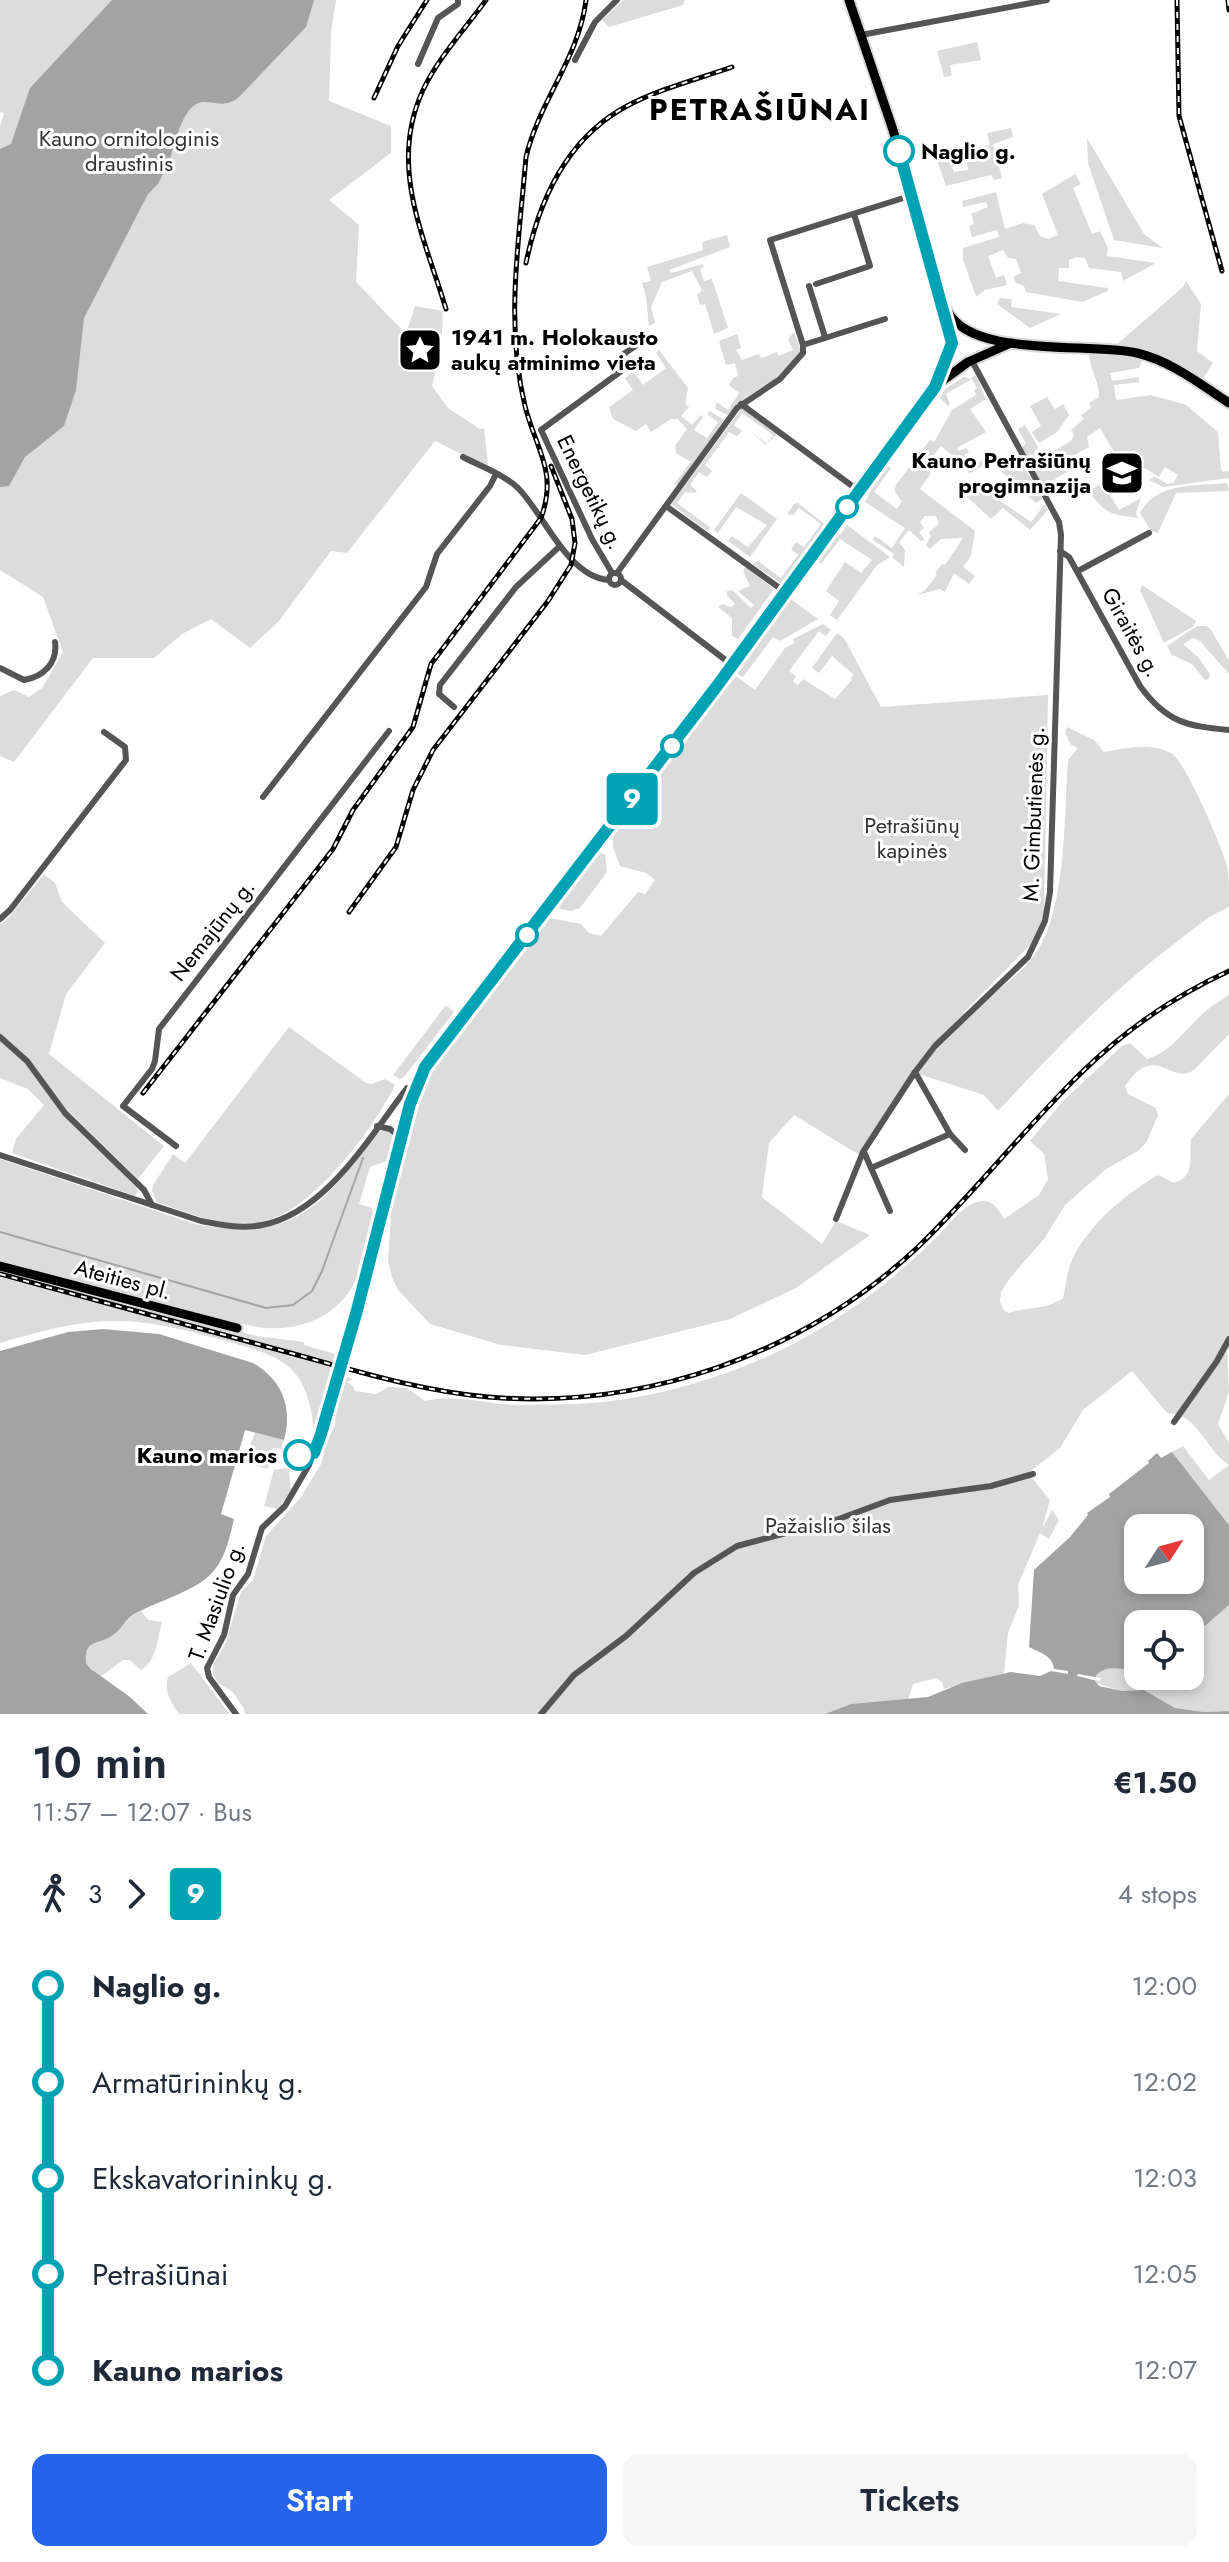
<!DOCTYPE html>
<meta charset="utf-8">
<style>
:root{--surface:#fff;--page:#f6f6f7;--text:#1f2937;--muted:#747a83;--accent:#2563eb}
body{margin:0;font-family:Jost,sans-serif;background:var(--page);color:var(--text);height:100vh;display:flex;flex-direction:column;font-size:30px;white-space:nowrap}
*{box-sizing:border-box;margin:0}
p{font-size:26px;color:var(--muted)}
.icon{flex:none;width:44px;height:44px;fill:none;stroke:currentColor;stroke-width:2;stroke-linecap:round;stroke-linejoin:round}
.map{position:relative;height:1714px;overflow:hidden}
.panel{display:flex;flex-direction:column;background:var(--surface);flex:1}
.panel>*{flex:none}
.badge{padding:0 16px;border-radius:6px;font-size:28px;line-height:52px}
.needle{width:52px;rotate:54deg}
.buttons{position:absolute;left:1124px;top:1514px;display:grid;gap:16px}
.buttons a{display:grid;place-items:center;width:80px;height:80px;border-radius:16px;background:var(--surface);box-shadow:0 4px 12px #0003;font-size:40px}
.map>.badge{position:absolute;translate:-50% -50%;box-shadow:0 0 0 4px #fff}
.legs{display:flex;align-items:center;gap:12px;height:88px;padding:0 32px;font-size:26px}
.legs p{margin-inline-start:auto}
.summary{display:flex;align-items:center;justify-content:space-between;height:136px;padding:0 32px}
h1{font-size:44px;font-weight:600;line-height:60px}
.action{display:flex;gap:16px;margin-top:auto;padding:16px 32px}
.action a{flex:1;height:92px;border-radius:16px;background:var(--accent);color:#fff;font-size:32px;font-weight:600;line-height:92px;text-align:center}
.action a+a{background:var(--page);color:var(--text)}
ul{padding:0 32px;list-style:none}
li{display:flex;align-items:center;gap:28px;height:96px;font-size:30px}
li i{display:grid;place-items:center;width:12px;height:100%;margin:0 10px;background:currentColor}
li i::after{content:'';width:20px;height:20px;margin:-10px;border:6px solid;border-radius:50%;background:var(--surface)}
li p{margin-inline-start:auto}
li:first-child i{background:linear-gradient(#0000 50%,currentColor 0)}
li:last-child i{background:linear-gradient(currentColor 50%,#0000 0)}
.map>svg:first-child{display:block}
.green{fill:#dcdcdc}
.water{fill:#a3a3a3;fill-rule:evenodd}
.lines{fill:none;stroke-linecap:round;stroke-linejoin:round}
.stream{stroke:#a3a3a3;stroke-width:2}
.primary-casing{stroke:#dbdbdb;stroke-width:13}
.minor{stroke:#555;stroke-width:6}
.primary{stroke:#000;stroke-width:9}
.rail-casing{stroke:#000;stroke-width:5}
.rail{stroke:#fff;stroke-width:2;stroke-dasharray:6;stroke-linecap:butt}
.line-1-casing{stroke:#fff;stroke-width:18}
.line-1{stroke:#00a3b4;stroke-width:12}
.stop-1-dot{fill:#fff;stroke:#00a3b4;stroke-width:4}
.labels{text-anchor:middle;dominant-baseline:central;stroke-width:6;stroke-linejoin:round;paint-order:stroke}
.park-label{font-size:22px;fill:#333;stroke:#fff}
.stop-label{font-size:22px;font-weight:bold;fill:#000;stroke:#fff;text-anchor:start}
.poi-label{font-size:22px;font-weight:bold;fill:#000;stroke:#fff;text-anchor:start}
.street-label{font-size:22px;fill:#000;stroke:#fff}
.district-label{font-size:30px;font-weight:bold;letter-spacing:2px;fill:#000;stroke:#fff}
</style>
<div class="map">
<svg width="1229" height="1714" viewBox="0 0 1229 1714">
<rect width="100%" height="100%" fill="#fff"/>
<g class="green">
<polygon points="0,0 336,0 331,32 329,101 391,126 391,153 329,200 359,225 356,282 406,334 415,306 443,311 441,349 432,386 448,408 480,429 484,428 488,464 488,467 435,441 347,553 331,551 279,621 250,648 211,619 182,634 154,658 93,658 14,762 0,756 0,696 14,690 29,697 42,688 63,652 43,597 0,570 0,127 4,113 0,112"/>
<polygon points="623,0 685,0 683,5 609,27 602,20"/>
<polygon points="977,42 981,60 950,65 952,76 944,77 937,51"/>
<polygon points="1011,128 1013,137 993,144 1002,178 994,180 991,175 946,186 935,154 946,152 954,172 968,170 967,162 970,161 968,149 990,145 987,133"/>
<polygon points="1087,138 1144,234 1163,248 1114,240 1088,163"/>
<polygon points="1075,174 1081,184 1073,188 1092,234 1100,231 1108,248 1107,256 1156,263 1123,281 1121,272 1089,268 1085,258 1076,257 1069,260 1069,268 1059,268 1058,281 1108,288 1108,291 1082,302 1026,292 1024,286 1016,283 1013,277 1021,273 1016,259 1008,258 1003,250 988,256 996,278 1004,275 1007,285 985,290 976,297 963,259 963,248 999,237 997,230 972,237 969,226 974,224 971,214 988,207 986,202 963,207 962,201 996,192 1005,229 1023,223 1034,225 1040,236 1048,239 1058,235 1042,194"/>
<polygon points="727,235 730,247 669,270 671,273 703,264 704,267 700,269 704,281 712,279 728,328 714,334 705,304 700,305 697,295 702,290 692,271 662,282 651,307 655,323 649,326 646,297 642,283 651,281 647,267 703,250 702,242"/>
<path d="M1186,281L1201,304L1197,351L1213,363L1202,380C1169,361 1153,353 1115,346L1183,287Z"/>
<polygon points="1000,298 1012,299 1011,307 1061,314 1030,328 997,304"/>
<path d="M794,332L801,351C785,381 748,389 728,415L715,409L717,402L728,410L739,393L729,385L733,378L738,376L735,363L726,365L719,341L737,334L741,348L736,350L742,360L759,354L761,358L777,352L779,356L793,350L788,339Z"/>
<polygon points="659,350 688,388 685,404 689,407 681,416 692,425 701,415 703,417 694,430 707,438 718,422 707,414 710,411 724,420 678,485 674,484 691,462 676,453 675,446 687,429 678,419 671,419 651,432 646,424 636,431 613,419 609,407 633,390 625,378 633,371 643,385 666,368 656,353"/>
<path d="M1089,351L1143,358L1139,368L1110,373L1112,381L1138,377L1140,382L1114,385L1116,400L1151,395L1186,405L1218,432L1221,469L1223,472L1229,471V478L1163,487L1149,480L1154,476L1167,484L1173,483L1178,475L1165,467L1159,477L1140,465L1134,468L1127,455L1119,460L1100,428L1087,437L1089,447L1069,458L1070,470L1055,479L1059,487L1046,494L1022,447L1026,444L1018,429L1025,425L1038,447L1035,451L1036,454L1045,451L1048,455L1072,440L1074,434L1071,430L1084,419L1081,415L1091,408L1089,403L1099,397C1100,381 1088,367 1089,351Z"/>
<polygon points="976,375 986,399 970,409 986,432 957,448 959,451 966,448 969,452 964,455 970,466 990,457 992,460 969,474 966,467 941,446 928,462 932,465 928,470 931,473 920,489 975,531 971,556 963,567 975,576 969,584 954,573 945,592 940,589 917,595 925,590 937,575 935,573 942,564 945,565 963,538 941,539 930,549 926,545 931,536 929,532 939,524 936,516 925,516 920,522 924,528 919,532 925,540 921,541 909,530 899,542 905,550 904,567 892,557 894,554 873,540 875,536 892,548 905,528 865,502 869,495 866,491 885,464 891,468 874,492 897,509 902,502 894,490 896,485 930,440 934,442 952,410 976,395 974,390 977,388 972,379 946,394 950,404 948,406 940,398 945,389 964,377 970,379"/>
<polygon points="1047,397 1055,409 1063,404 1069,415 1057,432 1039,443 1032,432 1041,426 1030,406"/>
<polygon points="742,408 777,434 766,445 748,429 767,444 773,435 742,413 734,425 742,431 737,436 729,432 705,465 712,471 707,477 699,472 690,485 697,491 695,493 685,492 677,503 711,528 707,531 671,504"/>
<polygon points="1017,454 1042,499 1036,503 996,467 996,465"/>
<polygon points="973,482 1031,522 1045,504 1048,510 1030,530 1003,508 991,519 965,495"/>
<path d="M1103,483L1119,510L1141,498L1136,513L1138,518C1108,514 1107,514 1088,491Z"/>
<path d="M1227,483L1229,491L1176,493L1158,533L1151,531L1140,513C1156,482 1196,486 1227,483Z"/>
<polygon points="741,493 777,519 750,557 728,541 732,536 748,547 767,525 736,507 718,533 714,530"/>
<polygon points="798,503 827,526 783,585 753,564 758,561 781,578 798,555 791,549 796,542 804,547 821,524 799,508 793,515 787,514 794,504"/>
<polygon points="847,525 890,557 877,565 837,620 830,615 839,601 826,591 845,562 861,573 872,560 840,539 821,564 816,559 834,535 841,534"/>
<polygon points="746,566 774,589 738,639 732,636 732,618 718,607 722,604 731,607 735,604 727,595 727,591 732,590 751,608 754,605 738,591 750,586 743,571"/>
<polygon points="1142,585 1196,621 1194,626 1164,643 1140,590"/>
<polygon points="786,599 792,600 818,619 780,641 773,637 743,677 737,674 742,668 738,665"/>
<path d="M823,624L831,630L826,636L819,631L789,671L796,676L793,682L798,685L803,679L835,699L851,681L853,674L832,656L819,673L812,668L837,633L844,638L881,707L1048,695L1044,916L1032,943L961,1015C987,998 1013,982 1033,957C1067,914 1064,815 1068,760L1078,748L1071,745L1065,733L1067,727L1094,740L1104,752C1127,748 1149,742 1171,753C1185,760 1224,851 1228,869C1229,881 1229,895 1229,907C1210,915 1194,928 1178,941C1112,990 1054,1051 998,1111L984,1095L915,1073L861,1156L794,1115L769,1143L762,1197L822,1244L836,1221L870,1235L796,1288L730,1319L585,1355L501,1345L430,1324L398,1290L392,1277L388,1260L391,1218L385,1217L414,1105L427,1071L550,918L581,924L589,933L601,936L638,892L645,894L655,880L646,873L620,866L613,847V837L726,683L729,685L736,676L755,690L785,648L795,643L793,639Z"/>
<polygon points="1197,626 1206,626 1210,628 1229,661 1229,674 1200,641 1193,638 1183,644 1198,657 1210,674 1209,679 1205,680 1192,664 1172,655 1167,646"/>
<polygon points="599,852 605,855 607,872 580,908 571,911 560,909 558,905"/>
<polygon points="44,874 55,883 62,902 105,943 66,994 49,1054 164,1146 138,1179 54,1097 51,1100 136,1187 138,1192 135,1196 12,1153 16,1139 44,1105 28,1089 0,1078 0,923 5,922"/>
<path d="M1229,995V1034L1195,1069C1171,1088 1157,1040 1125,1086L1128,1094L1156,1108L1158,1115L1146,1143L1138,1151L1106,1169L1065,1205L1044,1239L1010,1278L1001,1292L1000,1301L1004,1311L1009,1313C1029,1306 1044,1311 1063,1298C1066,1285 1067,1272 1072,1260C1088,1225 1125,1194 1158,1175L1174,1183C1197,1175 1188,1158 1191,1139L1229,1094V1349L1227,1350L1229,1392L1218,1424L1229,1443V1525L1172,1452L1183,1446L1209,1480L1229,1465C1207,1452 1198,1413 1167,1413L1132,1371L1083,1410L1060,1448L1028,1473L1050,1500L1042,1528L1052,1510L1059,1520L1049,1539L1040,1533L1018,1585L1019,1606L1008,1633L1004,1673L944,1689L942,1682L936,1678L913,1684L908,1700L851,1704L825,1714H245L244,1709L233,1692L218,1683L213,1674V1664L225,1645L241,1592L253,1580L266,1536L301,1497L321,1464L327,1441L335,1425L336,1404L341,1394L340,1378L343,1375L353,1379L347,1382L353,1386L355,1391L376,1394L389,1387L407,1388L425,1401C455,1393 488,1405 520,1405C544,1404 569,1405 593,1403C661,1398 747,1371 806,1337C856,1309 900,1274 940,1234C951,1223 965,1202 982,1201C993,1200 999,1210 1004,1219L1039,1195L1048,1179L1044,1154L1030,1141L1062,1102L1122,1046L1130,1043L1147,1059C1175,1050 1185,1028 1207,1010C1214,1004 1222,1000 1229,995Z"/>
<polygon points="446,1005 454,1012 404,1077 400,1079 393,1075"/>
<path d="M289,1027L366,1083L372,1084L385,1079L395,1085C373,1129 315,1208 265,1221C230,1230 190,1214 157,1202L152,1191L153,1185L173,1154L185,1163Z"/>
<path d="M386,1130C399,1137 395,1147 392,1159L370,1167L359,1204L372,1208L373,1212C368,1232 366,1253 359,1273C342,1318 295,1335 251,1326L0,1260V1159L195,1224C295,1243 321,1207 377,1133Z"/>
<polygon points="0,1269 257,1336 304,1342 304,1345 339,1355 337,1363 0,1272"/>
<path d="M0,1277L336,1366L315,1440C309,1362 284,1357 215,1338C125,1313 90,1316 0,1343Z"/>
<polygon points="255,1432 284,1440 281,1449 272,1448 268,1469 244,1462"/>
<polygon points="286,1468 289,1469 291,1491 278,1509 264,1506 274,1470"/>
<path d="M1229,1605V1711L1204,1712L1175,1708L1144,1690L1122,1691L1095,1683L1094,1680L1100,1681L1101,1678L1095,1677C1104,1663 1123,1671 1138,1669V1676H1190V1639Z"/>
<path d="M141,1611L148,1620L162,1622C157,1639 158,1659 141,1670L130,1660H123L100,1677L86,1663C85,1655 86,1650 92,1644C97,1640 104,1641 110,1637C122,1630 127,1617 141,1611Z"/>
<path d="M191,1663L224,1707L230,1714H179C171,1702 164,1692 168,1677Z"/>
</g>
<g class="water">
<path d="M112,0H314L306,27L239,97C226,108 218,102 203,102C181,103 174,151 167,167L170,171L168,174L164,172L158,184L148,194L84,318L76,390L64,426L25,457L9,486L0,487V149L11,144L30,88Z"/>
<path d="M103,1329L159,1334L253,1363C282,1380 293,1407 284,1440L245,1430L221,1514L234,1519C229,1540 225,1561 209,1576C191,1592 157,1602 136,1613C126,1618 122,1629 113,1635C100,1645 84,1638 86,1663L91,1669L130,1697L148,1714H0V1351L68,1332Z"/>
<path d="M1172,1452L1229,1525V1605L1190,1639V1624H1138V1669C1123,1671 1104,1663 1095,1677L1078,1674L1077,1676L1094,1680L1099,1686L1122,1691L1144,1690L1175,1708L1204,1712L1229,1711V1714H825L851,1704L928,1697L962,1683L1011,1672L1040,1676L1051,1671L1068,1674V1671L1054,1669C1053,1655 1038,1652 1029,1647L1034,1570L1070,1537L1088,1515L1087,1513L1110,1497L1109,1494L1149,1463L1148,1461L1157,1453L1161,1458ZM1190,1528V1580H1138V1528Z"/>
</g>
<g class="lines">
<polyline class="stream" points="0,1232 266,1308 293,1305 312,1291 322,1271 363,1158"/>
<g class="primary-casing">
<g id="primary">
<path d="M947,310C970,359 1089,342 1137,353C1171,361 1200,384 1229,403"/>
<polyline points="938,384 968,362 1011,343"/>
<polyline points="0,1266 237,1328"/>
<polyline points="347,1341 413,1091 425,1067 717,686 935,387 952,343 942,300 893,130 849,0"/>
</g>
</g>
<g class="minor">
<polyline points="861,35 1047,0"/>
<polyline points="575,60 595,22 617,0"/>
<polyline points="418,64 438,18 458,4 458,0"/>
<polyline points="816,284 870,266 854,214"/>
<polyline points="809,286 825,337"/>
<polyline points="803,345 770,240 913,195"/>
<polyline points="803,345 885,319"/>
<polyline points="741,404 859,491"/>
<path d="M463,457C480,466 503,474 518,488C544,514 567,576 608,580"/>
<polyline points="666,506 785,592"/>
<path d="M1060,551L1069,557L1140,686C1167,723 1187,726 1229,730"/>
<polyline points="1078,571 1149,533"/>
<circle cx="615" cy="579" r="6"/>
<polyline points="612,573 592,539 541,430 624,369 621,356 648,337"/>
<polyline points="617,573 737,408 780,379 803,353 803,345"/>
<polyline points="621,580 732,665"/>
<path d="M0,668L24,680C43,677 58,663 55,642"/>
<polyline points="454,707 439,694 440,685 516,587 560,546"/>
<polyline points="263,797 426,587 437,554 490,486 496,474"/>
<polyline points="0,919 10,910 126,760 125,747 104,732"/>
<polyline points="0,1037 27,1061 65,1113 144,1190 152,1205"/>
<polyline points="915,1072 950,1134 965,1150"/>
<polyline points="377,1126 390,1129 401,1138"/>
<polyline points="176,1146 123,1106 152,1069 155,1061 159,1029 389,731"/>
<polyline points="864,1152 890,1211"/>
<path d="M0,1155L201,1221C221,1225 241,1229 262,1225C326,1213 370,1136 407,1088L413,1091"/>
<polyline points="871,1168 950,1134"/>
<polyline points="836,1219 863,1152 915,1072 935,1046 1028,957 1045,921 1050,892 1061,535 1059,522 972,361"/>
<polyline points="1174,1422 1217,1361 1229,1339"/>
<polyline points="236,1714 209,1677 207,1668 224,1635 233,1595 248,1574 262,1528 285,1506 309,1465 347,1341"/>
<polyline points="541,1714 574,1675 626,1636 694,1573 737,1546 836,1520 890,1500 991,1486 1033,1474"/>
</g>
<use href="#primary" class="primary"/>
<g class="rail-casing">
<g id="rail">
<polyline points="1177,0 1179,116 1222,271"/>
<polyline points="1228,0 1229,10"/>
<polyline points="374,98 398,46 427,0"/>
<path d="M526,263C539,200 567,138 627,106C659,89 698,79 732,67"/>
<path d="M446,309C424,236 388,166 423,90C438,58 465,29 486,0"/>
<polyline points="349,912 396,847 413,790 433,750 548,601 571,565 575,543 572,519 551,466"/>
<path d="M143,1093L333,849L353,810L413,727L431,664L541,518C558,471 536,450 525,406C505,324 519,241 526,157C539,101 579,58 586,0"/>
<path d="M0,1274C94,1300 189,1325 283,1351C350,1369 419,1391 488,1397C644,1410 804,1354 918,1247C975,1192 1024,1129 1080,1074C1124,1031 1174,996 1229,971"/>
</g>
</g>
<use href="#rail" class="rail"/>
</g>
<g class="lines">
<g class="line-1-casing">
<polyline id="line-1" points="299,1455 307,1450 314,1453 321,1434 356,1314 410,1104 425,1067 717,686 935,387 952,343 899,151"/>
</g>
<use href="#line-1" class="line-1"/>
</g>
<defs>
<g id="sight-square" transform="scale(2.3)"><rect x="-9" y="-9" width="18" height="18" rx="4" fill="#000" stroke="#fff"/><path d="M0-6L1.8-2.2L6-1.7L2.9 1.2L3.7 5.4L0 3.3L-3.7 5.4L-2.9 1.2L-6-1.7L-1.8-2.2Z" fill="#fff"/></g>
<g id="school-square" transform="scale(2.3)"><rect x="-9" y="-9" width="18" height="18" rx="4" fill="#000" stroke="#fff"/><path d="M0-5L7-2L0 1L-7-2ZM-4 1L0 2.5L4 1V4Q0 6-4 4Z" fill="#fff"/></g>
</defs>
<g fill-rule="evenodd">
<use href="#sight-square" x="420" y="350"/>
<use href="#school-square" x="1122" y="473"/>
</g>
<g class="stop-1-dot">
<circle cx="899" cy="151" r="14"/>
<circle cx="847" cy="507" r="10"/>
<circle cx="672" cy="746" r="10"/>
<circle cx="527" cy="935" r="10"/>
<circle cx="299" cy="1455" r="14"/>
</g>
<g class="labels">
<g class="park-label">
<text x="129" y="138">Kauno ornitologinis<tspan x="129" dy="25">draustinis</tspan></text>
<text x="912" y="825">Petrašiūnų<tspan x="912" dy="25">kapinės</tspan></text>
<text x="828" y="1525">Pažaislio šilas</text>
</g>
<g class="stop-label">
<text x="921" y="151">Naglio g.</text>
<text x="277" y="1455" text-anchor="end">Kauno marios</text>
</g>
<g class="poi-label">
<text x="451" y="337">1941 m. Holokausto<tspan x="451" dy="25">aukų atminimo vieta</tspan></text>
<text x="1091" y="460" text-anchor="end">Kauno Petrašiūnų<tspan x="1091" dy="25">progimnazija</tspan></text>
</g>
<g class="street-label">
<text transform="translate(591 492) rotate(64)">Energetikų g.</text>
<text transform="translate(1132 632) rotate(61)">Giraitės g.</text>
<text transform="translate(1033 814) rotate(-88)">M. Gimbutienės g.</text>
<text transform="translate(212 930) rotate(-52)">Nemajūnų g.</text>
<text transform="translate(123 1279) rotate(15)">Ateities pl.</text>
<text transform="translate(216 1601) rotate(-70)">T. Masiulio g.</text>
</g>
<g class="district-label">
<text x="760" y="109">PETRAŠIŪNAI</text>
</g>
</g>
</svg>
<div class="buttons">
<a><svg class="needle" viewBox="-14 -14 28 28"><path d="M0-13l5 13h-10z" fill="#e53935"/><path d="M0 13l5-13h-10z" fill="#747a83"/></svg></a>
<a><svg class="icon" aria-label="locate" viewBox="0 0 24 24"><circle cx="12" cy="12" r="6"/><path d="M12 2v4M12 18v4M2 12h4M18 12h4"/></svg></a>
</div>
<b class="badge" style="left:632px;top:799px;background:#00a3b4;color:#fff">9</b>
</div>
<section class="panel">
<div class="summary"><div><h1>10 min</h1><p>11:57 – 12:07 · Bus</p></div><b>€1.50</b></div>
<div class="legs"><svg class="icon" aria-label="walk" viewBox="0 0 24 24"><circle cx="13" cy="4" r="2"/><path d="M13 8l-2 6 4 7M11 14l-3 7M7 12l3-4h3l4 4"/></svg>3<svg class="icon" aria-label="forward" viewBox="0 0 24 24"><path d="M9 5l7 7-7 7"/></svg><b class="badge" style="background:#00a3b4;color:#fff">9</b><p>4 stops</p></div>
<ul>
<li><i style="color:#00a3b4"></i><b>Naglio g.</b><p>12:00</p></li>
<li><i style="color:#00a3b4"></i><span>Armatūrininkų g.</span><p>12:02</p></li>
<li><i style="color:#00a3b4"></i><span>Ekskavatorininkų g.</span><p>12:03</p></li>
<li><i style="color:#00a3b4"></i><span>Petrašiūnai</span><p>12:05</p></li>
<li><i style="color:#00a3b4"></i><b>Kauno marios</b><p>12:07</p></li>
</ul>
<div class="action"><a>Start</a><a>Tickets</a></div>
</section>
